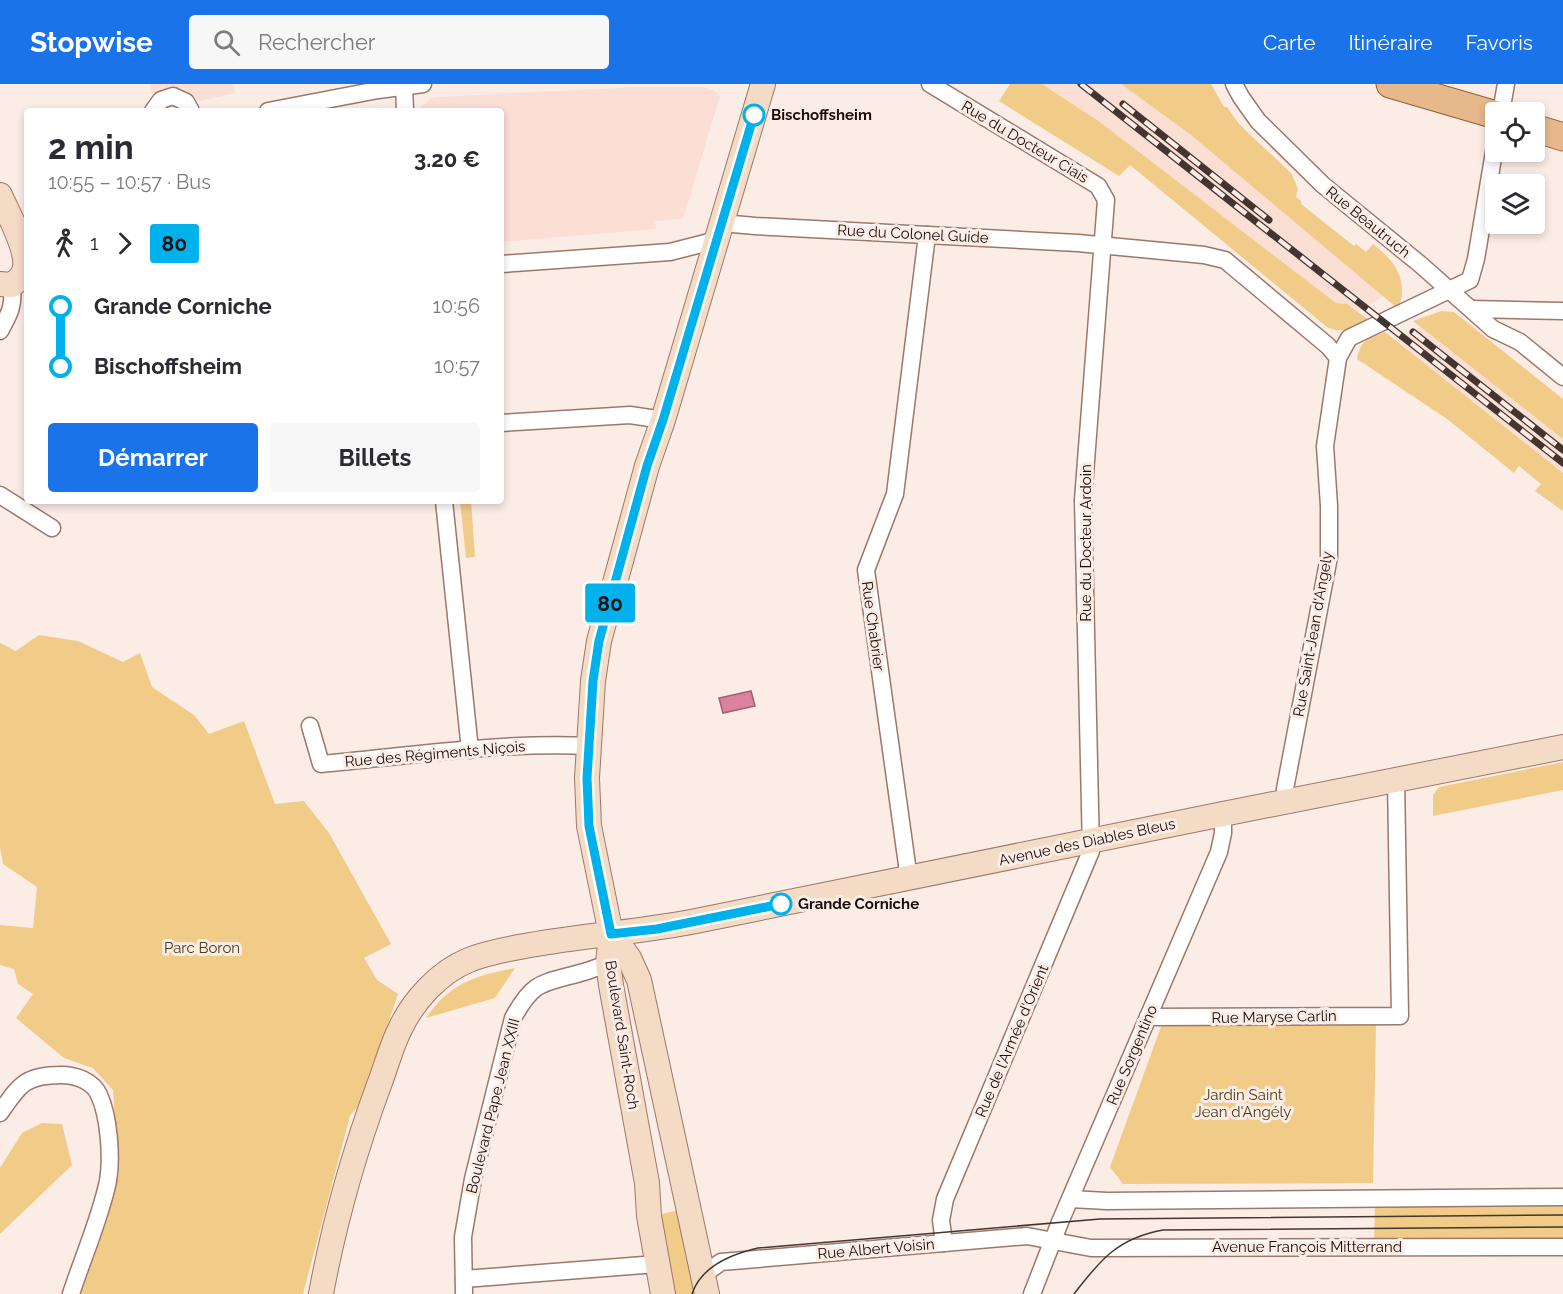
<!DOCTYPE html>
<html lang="fr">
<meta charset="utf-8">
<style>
:root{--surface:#fff;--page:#f7f7f7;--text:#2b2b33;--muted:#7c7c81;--accent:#1a73e8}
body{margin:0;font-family:Raleway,sans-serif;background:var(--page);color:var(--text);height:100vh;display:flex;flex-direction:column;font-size:22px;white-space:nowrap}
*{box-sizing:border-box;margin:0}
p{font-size:20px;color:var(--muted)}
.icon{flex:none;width:33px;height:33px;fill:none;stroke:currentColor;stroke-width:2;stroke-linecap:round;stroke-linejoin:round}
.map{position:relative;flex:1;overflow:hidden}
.side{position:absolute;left:24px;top:24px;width:480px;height:396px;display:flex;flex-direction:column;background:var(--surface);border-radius:6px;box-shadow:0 3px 9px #0003}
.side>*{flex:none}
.badge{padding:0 12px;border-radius:4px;font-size:21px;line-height:39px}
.buttons{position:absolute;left:1485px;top:18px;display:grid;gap:12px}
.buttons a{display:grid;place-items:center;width:60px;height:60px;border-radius:6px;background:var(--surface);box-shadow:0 3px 9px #0003;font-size:30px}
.map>.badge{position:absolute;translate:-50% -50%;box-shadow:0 0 0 3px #fff}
.legs{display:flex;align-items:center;gap:9px;height:66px;padding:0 24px;font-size:20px}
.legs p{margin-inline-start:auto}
.overview{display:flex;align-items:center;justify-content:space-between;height:102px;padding:0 24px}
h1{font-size:33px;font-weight:700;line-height:45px}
.primary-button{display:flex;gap:12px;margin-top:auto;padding:12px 24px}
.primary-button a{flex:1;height:69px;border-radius:6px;background:var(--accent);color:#fff;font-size:24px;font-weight:700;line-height:69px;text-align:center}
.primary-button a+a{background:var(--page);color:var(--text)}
ul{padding:0 24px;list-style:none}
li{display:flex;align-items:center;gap:21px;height:60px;font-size:22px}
li i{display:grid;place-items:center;width:9px;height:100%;margin:0 8px;background:currentColor}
li i::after{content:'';width:15px;height:15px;margin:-8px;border:4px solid;border-radius:50%;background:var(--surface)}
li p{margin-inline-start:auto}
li:first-child i{background:linear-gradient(#0000 50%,currentColor 0)}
li:last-child i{background:linear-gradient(currentColor 50%,#0000 0)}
header{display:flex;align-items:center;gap:36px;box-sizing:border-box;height:84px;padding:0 30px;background:var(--accent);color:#fff}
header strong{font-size:28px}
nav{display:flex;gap:33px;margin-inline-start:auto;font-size:21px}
.search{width:420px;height:54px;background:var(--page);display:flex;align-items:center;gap:15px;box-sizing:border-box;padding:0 21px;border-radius:6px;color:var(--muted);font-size:22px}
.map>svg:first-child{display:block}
.built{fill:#fbded4}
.green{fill:#f1cc88}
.water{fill:#dc82a0;stroke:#a25f73;stroke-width:1.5}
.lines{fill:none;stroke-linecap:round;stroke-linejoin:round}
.street-casing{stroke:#9b786b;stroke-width:19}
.secondary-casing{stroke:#9b786b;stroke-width:26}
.primary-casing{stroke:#955d2b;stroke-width:29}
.street{stroke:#fff;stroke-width:16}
.secondary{stroke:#f3dbc5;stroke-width:24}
.primary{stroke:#e6b88b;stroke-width:27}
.tram{stroke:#433630;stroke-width:1.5}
.rail-casing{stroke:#433630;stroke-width:7}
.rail{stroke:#fcece6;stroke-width:4.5;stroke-dasharray:14;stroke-linecap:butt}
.line-1-casing{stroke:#fff;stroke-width:14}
.line-1{stroke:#00b1eb;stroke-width:9}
.stop-1-dot{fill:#fff;stroke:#00b1eb;stroke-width:3}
.labels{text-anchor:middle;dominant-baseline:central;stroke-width:6;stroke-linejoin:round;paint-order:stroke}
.stop-label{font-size:15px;font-weight:bold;fill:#1b0e09;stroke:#fcece6;text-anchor:start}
.street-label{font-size:15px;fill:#1b0e09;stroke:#fcece6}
.park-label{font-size:15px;fill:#4e3c17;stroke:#fcece6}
</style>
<header>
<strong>Stopwise</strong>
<div class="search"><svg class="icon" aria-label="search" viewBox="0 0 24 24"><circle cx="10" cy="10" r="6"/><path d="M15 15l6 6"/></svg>Rechercher</div>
<nav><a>Carte</a><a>Itinéraire</a><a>Favoris</a></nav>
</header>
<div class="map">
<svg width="1563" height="1210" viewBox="0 0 1563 1210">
<rect width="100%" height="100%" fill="#fcece6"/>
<g class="built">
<polygon points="150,0 234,0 235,9 200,17 182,3 152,9"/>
<polygon points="1042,0 1121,0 1191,51 1384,212 1358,228 1347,220 1336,219 1100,38"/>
<polygon points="640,3 702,3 714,6 720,12 683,135 655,137 656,145 501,158 501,27 421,27 420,24 431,14 439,13"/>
<polygon points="1420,243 1563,355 1563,389 1395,256"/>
</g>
<g class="green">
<path d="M1010,0H1042L1100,38L1336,219L1347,220L1370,237C1355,243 1341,251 1327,243L1130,81L1119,92L999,17Z"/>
<path d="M1121,0H1211L1224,23H1227L1239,40L1292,90L1298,105L1296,113L1301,117V120L1354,162L1356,160L1366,168L1373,160C1390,174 1403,186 1402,210C1401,216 1401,219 1397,224L1191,51Z"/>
<polygon points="1441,227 1454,228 1563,315 1563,355 1413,237"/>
<path d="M1385,248L1563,389V427L1535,407L1541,400L1519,382L1514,389L1447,335L1357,275C1361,255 1367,256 1385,248Z"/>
<polygon points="460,417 471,417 475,473 466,474"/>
<polygon points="39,551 78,557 123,578 140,569 152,603 194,631 209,650 244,637 275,720 304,717 329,749 391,860 364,874 377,896 398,910 362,1017 350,1032 303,1210 81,1210 107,1136 119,1089 113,1006 93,984 64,974 16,934 33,910 18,900 14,885 0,881 0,841 33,844 37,803 3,780 0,763 0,559 16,567"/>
<polygon points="1563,678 1563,706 1433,732 1433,711 1439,703"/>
<path d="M515,884L495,914L426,934C449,899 477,891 515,884Z"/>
<polygon points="1162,940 1376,940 1373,1099 1123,1100 1110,1083"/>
<polygon points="42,1039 62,1040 72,1081 0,1150 0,1084 22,1049"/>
<polygon points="1563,1120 1563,1157 1374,1158 1375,1122"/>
<polygon points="679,1126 695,1210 672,1210 657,1131"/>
</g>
<polygon class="water" points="751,607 755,622 723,629 719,614"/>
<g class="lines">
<g class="street-casing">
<g id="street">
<polyline points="404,0 405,27"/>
<polyline points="930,0 1098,102 1106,116 1083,416 1091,767 945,1115 941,1136 944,1159"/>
<polyline points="1234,0 1241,13 1258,37 1323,101 1421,181 1493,245 1520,258 1563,293"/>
<polyline points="153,27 161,16 173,12 186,18 191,27"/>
<polyline points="268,27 378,6 423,0"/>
<polyline points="1501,28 1506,0"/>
<polyline points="722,139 755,142 1078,159 1204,171 1225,176 1328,262 1338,274"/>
<polyline points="501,180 670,168 717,156"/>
<polyline points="1472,225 1563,227"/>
<path d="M0,247C10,229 14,222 12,201"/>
<polyline points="501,339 630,331 663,336"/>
<polyline points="0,411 52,444"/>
<polyline points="444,417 470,666"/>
<path d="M310,642L321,680C409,672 499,658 588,662"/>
<polyline points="1288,717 1285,705 1329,473 1329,422 1325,362 1338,274 1349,254 1470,196 1476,175 1496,56"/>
<polyline points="909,795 866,486 895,410 927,151"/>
<polyline points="1148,933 1400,932 1396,696"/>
<path d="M0,1029C19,1002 24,991 61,991C76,991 93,997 99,1011C109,1032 112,1074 108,1097C100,1135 83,1173 71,1210"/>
<polyline points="1070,1115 1107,1117 1563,1113"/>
<polyline points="703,1191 721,1178 1027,1152 1091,1164 1563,1163"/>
<polyline points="464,1195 657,1180"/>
<path d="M464,1210L463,1153L473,1095L513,934C534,896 542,900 580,889C593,886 604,880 616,877"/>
<polyline points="1032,1210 1060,1138 1219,768 1223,749 1223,730"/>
</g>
</g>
<g class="secondary-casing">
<g id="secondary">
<path d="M0,111C7,128 31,169 24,187C22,193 17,197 12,201L0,200"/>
<polyline points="611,850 629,874 639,896 707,1210"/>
<path d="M321,1210C334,1139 354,1069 379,1001C386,983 391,963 400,945C413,917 439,888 469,876C489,868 509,865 530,861C585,851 641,848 696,837L1223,730L1563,663"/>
<polyline points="663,1210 649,1132 647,1099 611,901 608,879 611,850 589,742 587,694 593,597 599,557 647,382 663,336 763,0"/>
</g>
</g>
<g class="primary-casing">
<g id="primary">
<polyline points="1390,0 1496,31"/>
<polyline points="1534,44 1563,53"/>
</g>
</g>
<use href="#street" class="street"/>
<use href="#secondary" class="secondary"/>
<use href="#primary" class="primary"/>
<g class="tram">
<path d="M692,1210C701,1182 732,1170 758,1164L1100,1135L1563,1131"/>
<path d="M1074,1210C1100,1176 1118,1154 1163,1146L1563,1143"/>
</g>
<g class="rail-casing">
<g id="rail">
<polyline points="1081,0 1563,379"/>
<polyline points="1123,20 1269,136"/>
<polyline points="1413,248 1563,366"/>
</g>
</g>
<use href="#rail" class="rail"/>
</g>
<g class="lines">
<g class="line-1-casing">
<polyline id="line-1" points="754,31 663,336 647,382 599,557 593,597 587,694 589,742 611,850 657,845 781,820"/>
</g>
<use href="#line-1" class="line-1"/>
</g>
<g class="stop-1-dot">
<circle cx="754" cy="31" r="10"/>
<circle cx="781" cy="820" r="10"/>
</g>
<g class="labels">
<g class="stop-label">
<text x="771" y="31">Bischoffsheim</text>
<text x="798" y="820">Grande Corniche</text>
</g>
<g class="street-label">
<text transform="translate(1025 58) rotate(31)">Rue du Docteur Ciais</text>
<text transform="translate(1368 138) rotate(39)">Rue Beautruch</text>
<text transform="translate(913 150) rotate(3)">Rue du Colonel Guide</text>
<text transform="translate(1086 459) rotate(-90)">Rue du Docteur Ardoin</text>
<text transform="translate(873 542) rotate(82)">Rue Chabrier</text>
<text transform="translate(1313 550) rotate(-80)">Rue Saint-Jean d'Angely</text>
<text transform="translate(435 670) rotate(-5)">Rue des Régiments Niçois</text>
<text transform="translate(1087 758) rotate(-12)">Avenue des Diables Bleus</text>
<text transform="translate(1274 933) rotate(-1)">Rue Maryse Carlin</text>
<text transform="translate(622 951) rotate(81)">Boulevard Saint-Roch</text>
<text transform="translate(1012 957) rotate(-67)">Rue de l'Armée d'Orient</text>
<text transform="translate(1132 971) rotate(-67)">Rue Sorgentino</text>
<text transform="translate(493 1022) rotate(-76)">Boulevard Pape Jean XXIII</text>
<text x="1307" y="1163">Avenue François Mitterrand</text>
<text transform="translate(876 1165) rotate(-5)">Rue Albert Voisin</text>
</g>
<g class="park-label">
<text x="202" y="864">Parc Boron</text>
<text x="1243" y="1011">Jardin Saint<tspan x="1243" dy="17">Jean d'Angély</tspan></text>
</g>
</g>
</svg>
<div class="buttons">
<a><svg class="icon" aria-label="locate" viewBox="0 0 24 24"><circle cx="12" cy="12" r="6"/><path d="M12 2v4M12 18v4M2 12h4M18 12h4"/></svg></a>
<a><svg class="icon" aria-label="layers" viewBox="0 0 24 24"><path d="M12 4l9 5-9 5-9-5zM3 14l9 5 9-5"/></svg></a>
</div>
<b class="badge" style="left:610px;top:519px;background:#00b1eb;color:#111">80</b>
<section class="side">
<div class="overview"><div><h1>2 min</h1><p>10:55 – 10:57 · Bus</p></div><b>3.20 €</b></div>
<div class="legs"><svg class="icon" aria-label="walk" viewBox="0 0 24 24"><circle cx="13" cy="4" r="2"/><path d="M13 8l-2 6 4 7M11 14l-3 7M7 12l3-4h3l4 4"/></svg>1<svg class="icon" aria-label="forward" viewBox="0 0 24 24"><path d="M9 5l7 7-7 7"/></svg><b class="badge" style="background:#00b1eb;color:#111">80</b></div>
<ul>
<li><i style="color:#00b1eb"></i><b>Grande Corniche</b><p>10:56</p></li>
<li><i style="color:#00b1eb"></i><b>Bischoffsheim</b><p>10:57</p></li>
</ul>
<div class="primary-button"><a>Démarrer</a><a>Billets</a></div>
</section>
</div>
